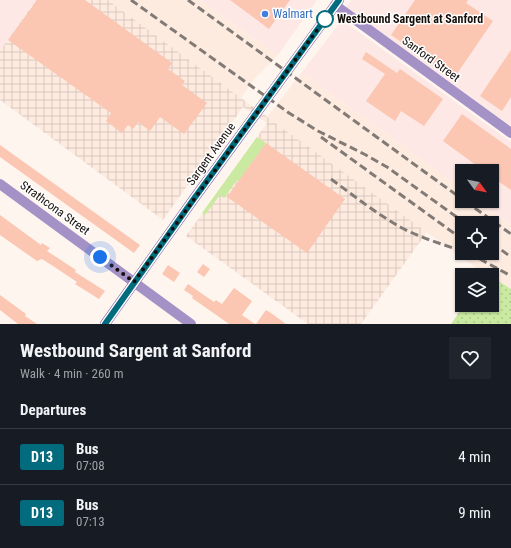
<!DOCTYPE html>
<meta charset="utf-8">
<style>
:root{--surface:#171b24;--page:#20242c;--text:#f1f3f6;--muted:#9ea1a6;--line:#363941}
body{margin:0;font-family:"Roboto Condensed",sans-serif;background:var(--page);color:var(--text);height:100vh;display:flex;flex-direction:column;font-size:15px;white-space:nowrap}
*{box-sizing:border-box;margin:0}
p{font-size:13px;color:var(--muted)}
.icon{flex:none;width:22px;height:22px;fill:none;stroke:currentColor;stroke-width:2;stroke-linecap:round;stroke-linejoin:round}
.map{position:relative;height:324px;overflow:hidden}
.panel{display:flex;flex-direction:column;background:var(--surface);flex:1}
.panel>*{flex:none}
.badge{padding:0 8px;border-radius:3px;font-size:14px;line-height:26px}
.needle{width:26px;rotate:123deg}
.controls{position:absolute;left:455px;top:164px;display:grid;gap:8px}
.controls a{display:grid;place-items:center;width:44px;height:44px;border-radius:0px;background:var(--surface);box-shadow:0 1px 3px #0004;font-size:20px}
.you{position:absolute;width:20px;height:20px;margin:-10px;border:3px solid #fff;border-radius:50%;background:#1a73e8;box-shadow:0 0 0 6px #1a73e833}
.map>.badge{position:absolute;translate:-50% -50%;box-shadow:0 0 0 2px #fff}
h2{padding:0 20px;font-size:15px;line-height:36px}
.round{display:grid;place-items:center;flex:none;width:42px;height:42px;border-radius:0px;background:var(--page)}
.headline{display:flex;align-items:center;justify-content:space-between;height:68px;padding:0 20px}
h1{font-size:19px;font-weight:700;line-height:30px}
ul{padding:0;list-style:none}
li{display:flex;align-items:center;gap:12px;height:56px;padding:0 20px;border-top:1px solid var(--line)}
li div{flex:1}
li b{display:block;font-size:15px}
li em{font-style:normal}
li .badge{min-width:44px;font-weight:700;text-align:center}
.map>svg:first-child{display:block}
.commercial{fill:#fde8e5}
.industrial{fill:url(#industrial-grid)}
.built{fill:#feebe0;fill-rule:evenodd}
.grass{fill:#caeaa2}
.park{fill:url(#park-dots)}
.building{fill:#fbc6b2}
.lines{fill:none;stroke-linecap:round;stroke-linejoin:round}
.minor{stroke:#a492c6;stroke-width:10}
.secondary{stroke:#7d61ab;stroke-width:10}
.rail{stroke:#827a75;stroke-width:3;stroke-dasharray:8 4;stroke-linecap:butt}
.line-casing{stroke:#fff;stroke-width:9}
.line{stroke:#026c7e;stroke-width:6}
.walk{stroke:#140e0b;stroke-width:4;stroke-dasharray:0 7.2}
.shop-dot{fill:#3f7fe0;stroke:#fff;stroke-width:1.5}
.stop-dot{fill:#fff;stroke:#026c7e;stroke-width:2}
.labels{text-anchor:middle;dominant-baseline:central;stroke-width:3;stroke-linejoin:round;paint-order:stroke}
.shop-label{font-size:12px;fill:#366cbe;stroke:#fff;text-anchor:start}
.stop-label{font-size:12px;font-weight:bold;fill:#140e0b;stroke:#fff;text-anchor:start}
.street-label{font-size:12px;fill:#140e0b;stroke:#fff}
</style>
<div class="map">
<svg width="511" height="324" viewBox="0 0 511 324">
<defs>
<pattern id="industrial-grid" width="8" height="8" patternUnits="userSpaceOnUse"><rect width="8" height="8" fill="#feebe0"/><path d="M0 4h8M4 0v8" fill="none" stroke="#d9c8bf"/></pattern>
<pattern id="park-dots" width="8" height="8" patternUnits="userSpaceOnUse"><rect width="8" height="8" fill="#caeaa2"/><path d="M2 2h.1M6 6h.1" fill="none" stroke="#adc88a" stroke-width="1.8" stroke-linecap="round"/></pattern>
</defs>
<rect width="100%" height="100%" fill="#fff5ef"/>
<g class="commercial">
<polygon points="0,0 36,0 0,51"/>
<polygon points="200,0 317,0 278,55"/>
<polygon points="351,0 511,0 511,126 346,7"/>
<polygon points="342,20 511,142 511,225 478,201 492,201 492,171 462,171 462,189 302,72"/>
</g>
<polygon class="industrial" points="36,0 108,0 241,98 427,232 361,324 308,324 186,236 267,123 243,107 163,220 0,100 0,51"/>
<g class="built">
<polygon points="108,0 200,0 278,55 255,78 241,98"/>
<path d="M302,72L462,189V201H478L511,225V289L492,277V275H486L267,117ZM462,223H492V253H462Z"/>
</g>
<polygon class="grass" points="257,137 266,143 239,181 237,180 224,198 220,195 205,215 202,213"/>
<polygon class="park" points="492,277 511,289 511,324 451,324 464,305 492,305"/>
<g class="building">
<polygon points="37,0 85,0 172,63 168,69 185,81 182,85 207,103 184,134 160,117 150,131 138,122 133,129 128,125 122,133 106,121 111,113 8,40"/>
<polygon points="230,0 290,0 269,29"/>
<polygon points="415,0 468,0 466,3 493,21 454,78 391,35"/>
<polygon points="511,50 511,97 502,111 480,96"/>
<polygon points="366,52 397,73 400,69 443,99 424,126 401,111 395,121 366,101 385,74 362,59"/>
<polygon points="462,114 511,149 511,190 492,177 492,171 484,171 443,141"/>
<polygon points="266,143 345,199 307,253 227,197"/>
<polygon points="0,145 140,245 134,253 0,157"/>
<polygon points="0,215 41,245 42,243 50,248 47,251 76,270 75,272 105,291 99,299 75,284 77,282 56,268 42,259 37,261 0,235"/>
<polygon points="203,264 210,269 204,277 197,272"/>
<polygon points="168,265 180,273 174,282 162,274"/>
<polygon points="188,284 214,302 216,300 222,304 234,288 252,301 242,315 255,324 229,324 192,298 193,296 184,290"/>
<polygon points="0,295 26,314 25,316 37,324 18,324 0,310"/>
<polygon points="266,310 271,313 286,324 256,324"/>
</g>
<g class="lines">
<g class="minor">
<polyline points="335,5 511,133"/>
<polyline points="0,184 191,324"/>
</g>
<polyline class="secondary" points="105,324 193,200 339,0"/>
<g class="rail">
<polyline points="131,0 289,113 318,131 364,154 387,167 465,223"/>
<polyline points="188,0 462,199"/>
<polyline points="321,137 462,239"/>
<path d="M331,179C354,196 377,214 402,228C421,238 442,244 462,251"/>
<polyline points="465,201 511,234"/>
<polyline points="492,243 511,257"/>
<polyline points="469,253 511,276"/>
</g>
</g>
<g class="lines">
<g class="line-casing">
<polyline id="line" points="105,324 193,200 339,0"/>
</g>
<use href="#line" class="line"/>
<polyline class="walk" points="100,257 134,282 325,19"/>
</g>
<circle class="shop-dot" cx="265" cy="14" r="4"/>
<circle class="stop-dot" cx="325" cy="19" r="8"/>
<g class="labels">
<g class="shop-label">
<text x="273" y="14">Walmart</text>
</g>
<g class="stop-label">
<text x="337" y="19">Westbound Sargent at Sanford</text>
</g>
<g class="street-label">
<text transform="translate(431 59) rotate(36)">Sanford Street</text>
<text transform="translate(211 154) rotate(-54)">Sargent Avenue</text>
<text transform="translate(55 208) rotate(36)">Strathcona Street</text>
</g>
</g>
</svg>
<div class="controls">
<a><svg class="needle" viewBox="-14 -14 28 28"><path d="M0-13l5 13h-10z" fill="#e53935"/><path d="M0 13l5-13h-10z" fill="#9ea1a6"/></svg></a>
<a><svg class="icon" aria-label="locate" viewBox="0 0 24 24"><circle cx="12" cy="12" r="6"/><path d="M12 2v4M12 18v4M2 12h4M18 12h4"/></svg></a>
<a><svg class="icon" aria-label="layers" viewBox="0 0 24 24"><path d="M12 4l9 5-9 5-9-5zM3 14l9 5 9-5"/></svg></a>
</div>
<div class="you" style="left:100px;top:257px"></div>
</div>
<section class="panel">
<div class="headline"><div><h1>Westbound Sargent at Sanford</h1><p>Walk · 4 min · 260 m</p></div><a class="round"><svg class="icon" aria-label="heart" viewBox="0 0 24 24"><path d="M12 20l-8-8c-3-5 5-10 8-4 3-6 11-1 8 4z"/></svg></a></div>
<h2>Departures</h2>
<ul>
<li><span class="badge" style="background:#026c7e;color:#fff">D13</span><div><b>Bus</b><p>07:08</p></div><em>4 min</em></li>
<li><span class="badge" style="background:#026c7e;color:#fff">D13</span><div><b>Bus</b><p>07:13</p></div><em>9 min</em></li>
</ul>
</section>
